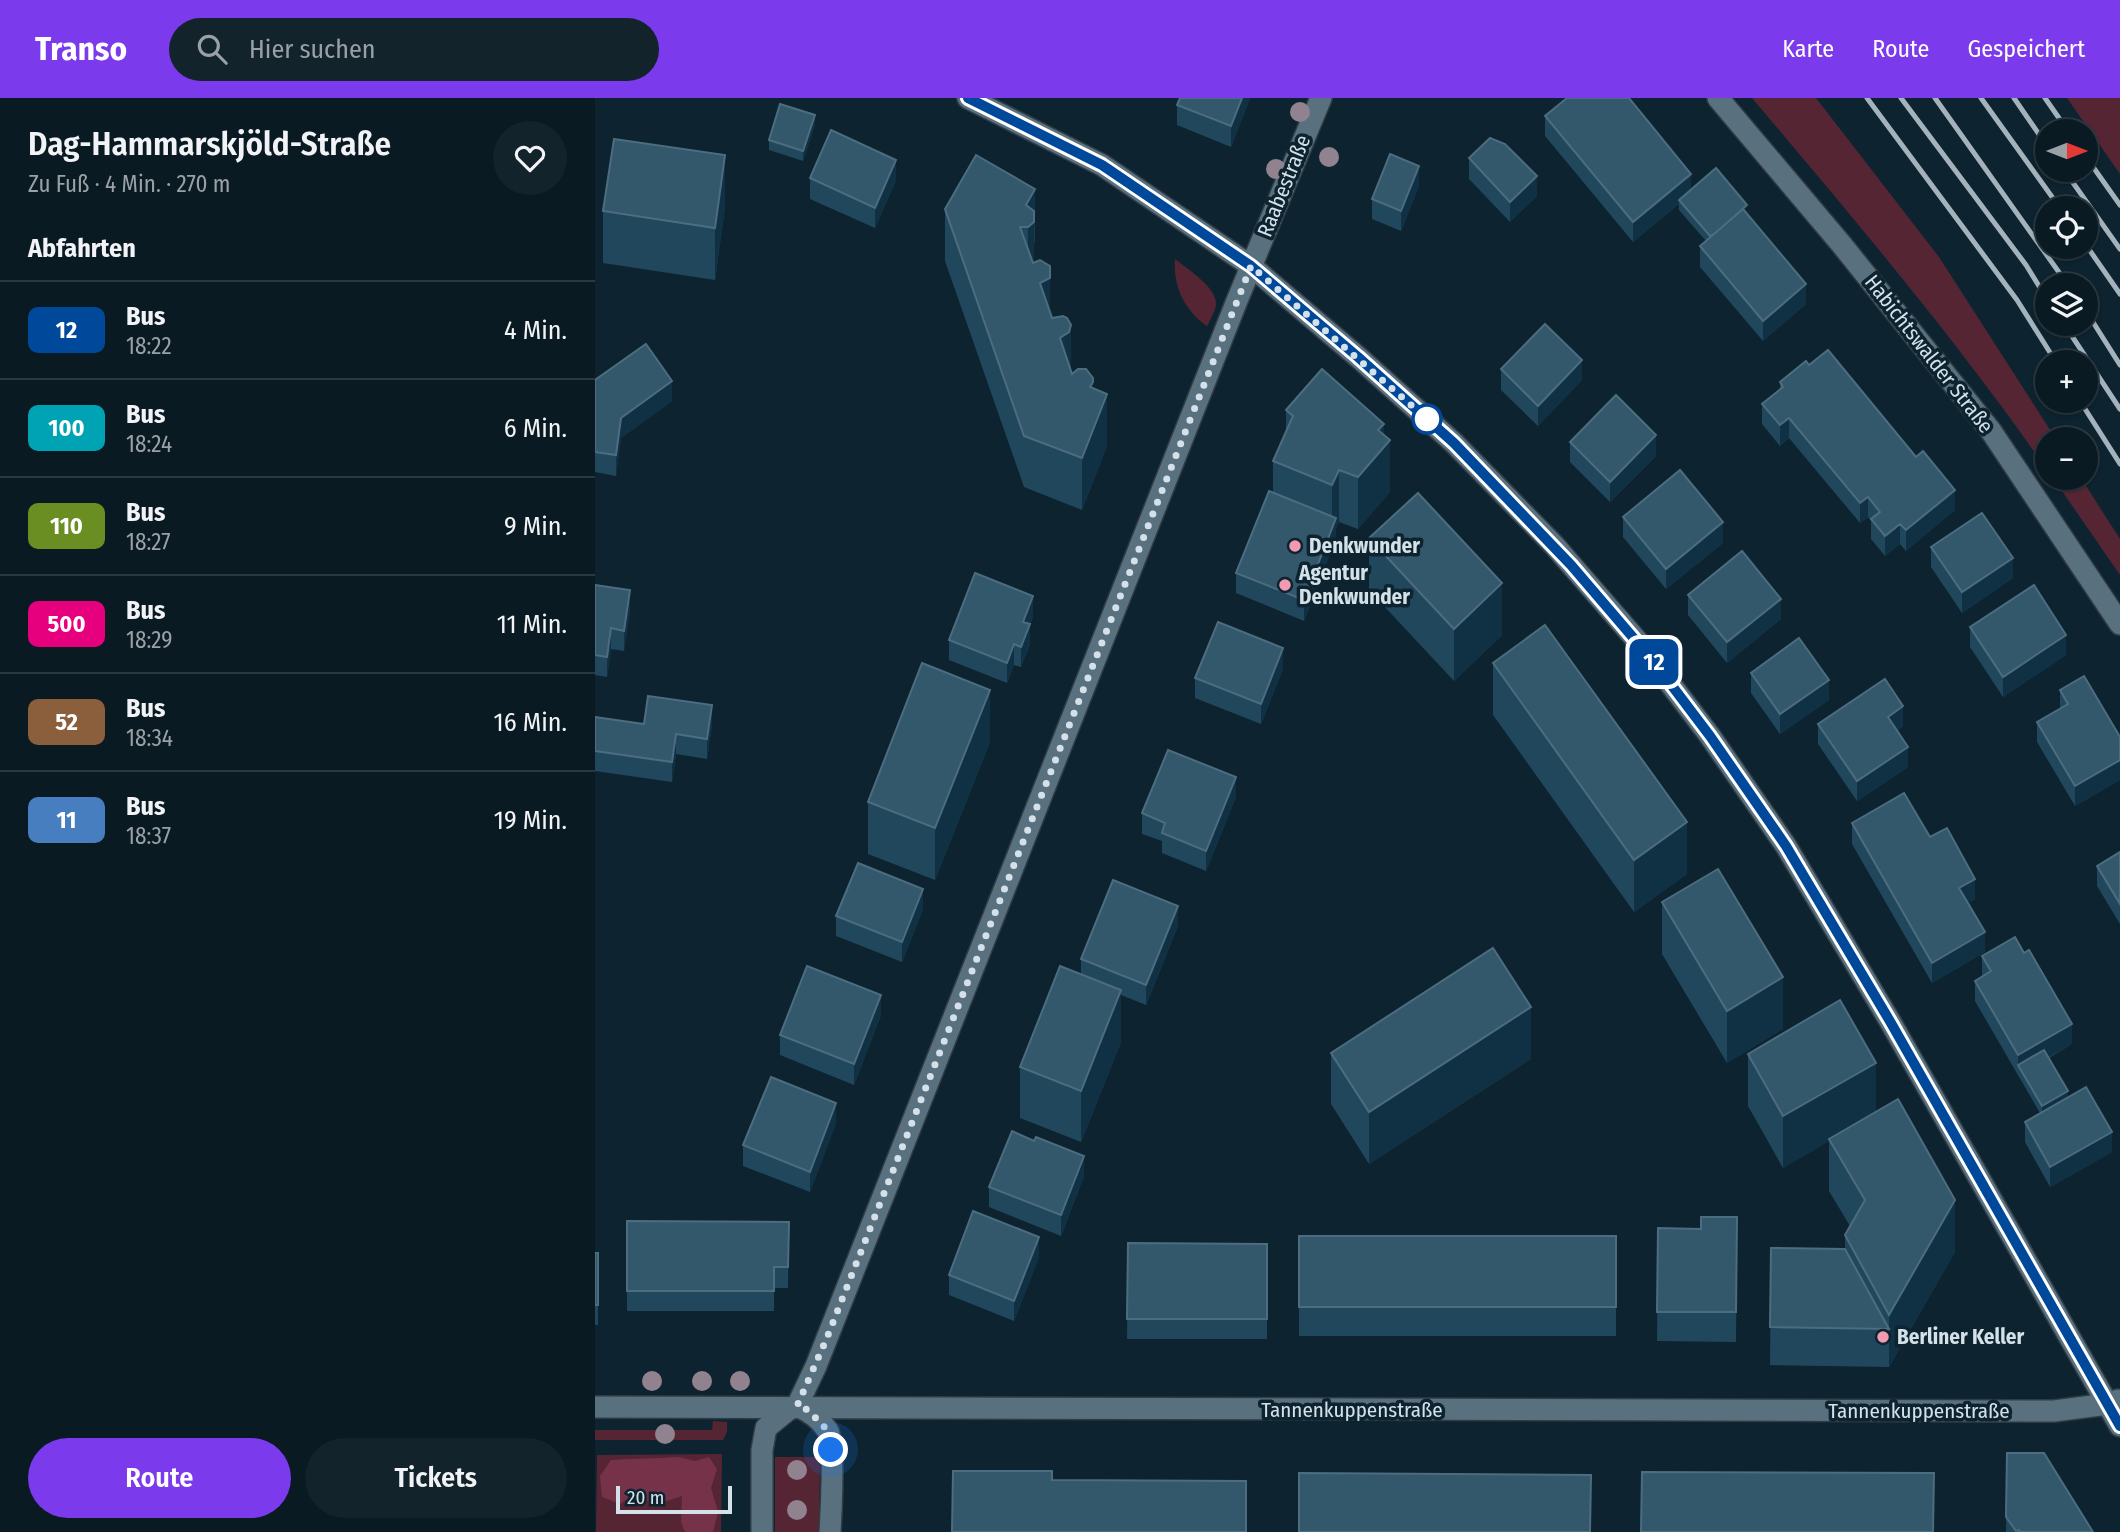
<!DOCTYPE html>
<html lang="de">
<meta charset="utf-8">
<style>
:root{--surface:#0a1a23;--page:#13232b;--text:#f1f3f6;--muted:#99a1a6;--line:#2a3841;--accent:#7c3aed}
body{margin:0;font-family:"Fira Sans Condensed",sans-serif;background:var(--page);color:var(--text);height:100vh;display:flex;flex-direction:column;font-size:26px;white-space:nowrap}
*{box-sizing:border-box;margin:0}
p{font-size:23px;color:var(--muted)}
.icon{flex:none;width:38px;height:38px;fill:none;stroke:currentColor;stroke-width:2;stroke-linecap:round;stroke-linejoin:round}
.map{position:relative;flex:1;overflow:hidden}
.details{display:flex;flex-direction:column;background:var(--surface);width:595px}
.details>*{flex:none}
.badge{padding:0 14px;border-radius:10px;font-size:24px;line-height:46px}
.needle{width:46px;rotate:90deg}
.buttons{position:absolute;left:1440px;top:21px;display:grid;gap:14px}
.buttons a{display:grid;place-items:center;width:63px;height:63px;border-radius:50%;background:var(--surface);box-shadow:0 2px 5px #0004,0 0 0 2px var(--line);font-size:35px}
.scale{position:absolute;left:21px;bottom:18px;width:116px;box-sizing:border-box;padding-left:7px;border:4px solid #d4e1e9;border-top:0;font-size:19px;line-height:24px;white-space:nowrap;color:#d4e1e9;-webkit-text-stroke:5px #0d232f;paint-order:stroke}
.you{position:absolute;width:35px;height:35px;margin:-18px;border:5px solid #fff;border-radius:50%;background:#1a73e8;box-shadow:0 0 0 10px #1a73e833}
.map>.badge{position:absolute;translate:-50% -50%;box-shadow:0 0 0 4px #fff}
h2{padding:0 28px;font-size:26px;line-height:63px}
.round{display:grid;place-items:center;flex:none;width:74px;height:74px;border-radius:37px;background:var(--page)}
.headline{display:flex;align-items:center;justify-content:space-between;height:119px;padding:0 28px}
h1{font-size:33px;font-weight:600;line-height:52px}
.action{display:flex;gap:14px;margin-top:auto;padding:14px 28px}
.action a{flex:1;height:80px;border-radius:42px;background:var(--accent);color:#fff;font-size:28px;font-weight:600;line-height:80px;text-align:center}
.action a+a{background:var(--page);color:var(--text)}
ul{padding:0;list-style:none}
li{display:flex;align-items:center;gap:21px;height:98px;padding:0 28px;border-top:2px solid var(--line)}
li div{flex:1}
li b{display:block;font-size:26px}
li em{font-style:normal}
li .badge{min-width:77px;font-weight:700;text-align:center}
header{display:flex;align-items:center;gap:42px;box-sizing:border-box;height:98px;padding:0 35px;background:var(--accent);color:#fff}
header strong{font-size:33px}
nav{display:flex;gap:38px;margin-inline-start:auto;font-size:24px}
.search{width:490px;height:63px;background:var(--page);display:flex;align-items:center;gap:18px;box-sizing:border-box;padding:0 24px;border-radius:38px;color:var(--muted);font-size:26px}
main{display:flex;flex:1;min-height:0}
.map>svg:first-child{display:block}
.green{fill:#562534}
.forest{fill:#753248}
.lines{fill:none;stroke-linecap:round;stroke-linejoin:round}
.minor-casing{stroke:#2f3b45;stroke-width:24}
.minor{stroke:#59717f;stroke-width:21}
.rail{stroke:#a3b2bb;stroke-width:5}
.tree{fill:#90828e}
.wall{fill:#20475c}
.shaded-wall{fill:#103143}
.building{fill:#33576b;stroke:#4c6d7f;stroke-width:2}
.line-casing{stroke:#fff;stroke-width:16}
.line{stroke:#00489a;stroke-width:10}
.walk{stroke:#d4e1e9;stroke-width:7;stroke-dasharray:0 12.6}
.stop-dot{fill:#fff;stroke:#00489a;stroke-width:3.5}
.poi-dot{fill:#f19ab2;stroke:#0d232f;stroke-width:2.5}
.labels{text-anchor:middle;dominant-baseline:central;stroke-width:7;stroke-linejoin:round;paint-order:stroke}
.street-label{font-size:21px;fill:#d4e1e9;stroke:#0d232f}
.poi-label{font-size:21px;font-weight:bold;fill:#d4e1e9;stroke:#0d232f;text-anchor:start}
</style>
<header>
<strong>Transo</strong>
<div class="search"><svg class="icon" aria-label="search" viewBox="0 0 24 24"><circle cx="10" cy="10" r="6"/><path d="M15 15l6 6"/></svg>Hier suchen</div>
<nav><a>Karte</a><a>Route</a><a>Gespeichert</a></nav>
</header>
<main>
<section class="details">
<div class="headline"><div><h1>Dag-Hammarskjöld-Straße</h1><p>Zu Fuß · 4 Min. · 270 m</p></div><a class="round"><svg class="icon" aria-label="heart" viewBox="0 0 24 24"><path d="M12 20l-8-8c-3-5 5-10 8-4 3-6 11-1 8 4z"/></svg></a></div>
<h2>Abfahrten</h2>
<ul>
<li><span class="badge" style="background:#00489a;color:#fff">12</span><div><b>Bus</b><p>18:22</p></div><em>4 Min.</em></li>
<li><span class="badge" style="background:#00a3b4;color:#fff">100</span><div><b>Bus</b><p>18:24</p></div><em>6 Min.</em></li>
<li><span class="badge" style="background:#6b8e23;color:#fff">110</span><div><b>Bus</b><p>18:27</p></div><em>9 Min.</em></li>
<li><span class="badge" style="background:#e6007e;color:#fff">500</span><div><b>Bus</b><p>18:29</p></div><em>11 Min.</em></li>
<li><span class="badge" style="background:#8b5e3c;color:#fff">52</span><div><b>Bus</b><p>18:34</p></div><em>16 Min.</em></li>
<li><span class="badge" style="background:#477ec0;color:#fff">11</span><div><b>Bus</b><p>18:37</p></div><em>19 Min.</em></li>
</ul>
<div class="action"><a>Route</a><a>Tickets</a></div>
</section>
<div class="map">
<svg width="1525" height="1434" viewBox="0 0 1525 1434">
<rect width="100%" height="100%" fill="#0d232f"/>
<g class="green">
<path d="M1157,0H1221L1344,159L1461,341H1452V372C1362,242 1259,121 1157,0Z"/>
<polygon points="1472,0 1525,0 1525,76"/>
<path d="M580,161C591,170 623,190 621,207C620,214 615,222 612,228C589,212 578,188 580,161Z"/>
<polygon points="1458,380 1486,380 1525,441 1525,477"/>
<polygon points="118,1323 132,1324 132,1334 128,1342 0,1342 0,1332 117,1332"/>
<polygon points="127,1356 126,1434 1,1434 2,1357"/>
<polygon points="180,1359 225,1359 224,1434 180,1434"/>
</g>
<path class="forest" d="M84,1359L100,1363L114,1359L122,1371L116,1390L123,1414L118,1434H90L86,1424L87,1398L62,1406L36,1398L25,1406L7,1399L5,1378L16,1362C39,1360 61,1361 84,1359Z"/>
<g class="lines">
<g class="minor-casing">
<g id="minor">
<polyline points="373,0 507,67 656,168 763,259 859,345 959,447 1045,546 1115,638 1191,748 1296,925 1525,1328"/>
<polyline points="1123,0 1247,147 1396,333 1525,526"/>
<polyline points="202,1308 221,1268 641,205 726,0"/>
<polyline points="0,1309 1459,1313 1513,1306 1523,1302"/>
<path d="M167,1434V1352L171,1330L193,1312L202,1308C213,1313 226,1322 233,1333C240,1345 236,1416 235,1434"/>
</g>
</g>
<use href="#minor" class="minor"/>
<g class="rail">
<polyline points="1272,0 1422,202 1461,264"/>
<polyline points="1306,0 1431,167 1452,201"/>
<polyline points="1340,0 1473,187"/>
<polyline points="1386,0 1465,110"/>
<polyline points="1419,0 1452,48"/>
<polyline points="1450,0 1473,33"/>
<polyline points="1491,59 1525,107"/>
<polyline points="1469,72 1525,151"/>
<polyline points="1491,147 1525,196"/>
<polyline points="1491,213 1525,267"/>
<polyline points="1469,226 1525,311"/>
<polyline points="1485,303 1525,366"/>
</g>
</g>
<g class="tree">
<circle cx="705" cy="14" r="10"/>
<circle cx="734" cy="59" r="10"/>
<circle cx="681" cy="71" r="10"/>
<circle cx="57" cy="1283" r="10"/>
<circle cx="107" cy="1283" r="10"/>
<circle cx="145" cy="1283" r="10"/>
<circle cx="70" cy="1336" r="10"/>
<circle cx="202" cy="1372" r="10"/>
<circle cx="202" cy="1412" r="10"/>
</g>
<g class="wall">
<polygon points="655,0 636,49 582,27 582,7"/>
<polygon points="950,18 1096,91 1152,116 1211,206 1168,243 1105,169 1105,148 1111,143 1084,112 1084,106 1038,144 950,38"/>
<polygon points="220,27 208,63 174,52 174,42"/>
<polygon points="874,60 942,98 915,124 874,81"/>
<polygon points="215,80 301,82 280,130 215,101"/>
<polygon points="824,88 806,133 777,121 777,101"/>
<polygon points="440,91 440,143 439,145 439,164 477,276 498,290 512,348 487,412 429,389 350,163 350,111"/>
<polygon points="130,109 120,182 8,165 8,113"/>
<polygon points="906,271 987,282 943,328 906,292"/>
<polygon points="0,282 77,303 26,340 21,378 0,374"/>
<polygon points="1185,284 1360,412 1311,453 1305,446 1290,458 1276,441 1276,423 1273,419 1265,425 1194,340 1185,348 1167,326 1167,306 1185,291"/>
<polygon points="691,312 789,337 795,394 763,431 744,424 741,430 741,440 709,523 641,495 641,475 678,395 678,363 691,334"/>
<polygon points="975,344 1061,358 1015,404 975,364"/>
<polygon points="1028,419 1128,445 1071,491 1028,439"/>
<polygon points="774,440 907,537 859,583 774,492"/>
<polygon points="1336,449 1418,480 1367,515 1336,469"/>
<polygon points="0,487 35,512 29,553 16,551 12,579 0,577"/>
<polygon points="1093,497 1186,521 1132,565 1093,517"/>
<polygon points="438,519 435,526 435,547 426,569 419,567 412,585 354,562 354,542"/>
<polygon points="1375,529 1471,557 1408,599 1375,549"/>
<polygon points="898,565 1092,776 1039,814 898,617"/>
<polygon points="688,571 666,626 600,600 600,580"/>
<polygon points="1156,575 1234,602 1185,636 1156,595"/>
<polygon points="1465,592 1525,639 1525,682 1480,708 1442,644 1442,624 1465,611"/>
<polygon points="0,619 49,626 117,627 112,661 81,656 77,684 0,673"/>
<polygon points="1223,626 1308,628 1302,633 1313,669 1262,703 1223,646"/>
<polygon points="395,644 340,782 273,756 273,704"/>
<polygon points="641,699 611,773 567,755 567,743 547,736 547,715"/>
<polygon points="1257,725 1335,739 1380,801 1373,805 1390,854 1337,885 1257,746"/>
<polygon points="1525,754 1525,826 1502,788 1502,768"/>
<polygon points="1067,804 1188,931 1132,965 1067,856"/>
<polygon points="328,811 307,864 241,838 241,818"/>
<polygon points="583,828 551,907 526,897 526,944 486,1044 425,1020 425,969 486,876 486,861"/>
<polygon points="1387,858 1477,946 1454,960 1473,999 1517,1054 1455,1089 1430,1044 1430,1024 1445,1015 1380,903 1380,883 1387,879"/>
<polygon points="286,917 259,987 185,957 185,937"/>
<polygon points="736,955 936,961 774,1066 736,1006"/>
<polygon points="1153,956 1281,1014 1360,1154 1294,1269 1175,1267 1176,1150 1250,1151 1250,1137 1255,1128 1234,1093 1234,1043 1188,1070 1153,1008"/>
<polygon points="241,1025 215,1094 148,1068 148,1047"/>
<polygon points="489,1078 466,1138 394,1109 394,1089"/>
<polygon points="1142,1119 1141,1244 1062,1243 1063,1130 1106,1131"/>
<polygon points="32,1123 194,1124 193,1190 179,1190 179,1213 32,1213"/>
<rect x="704" y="1138" width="317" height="100"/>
<polygon points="533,1145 672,1146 672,1241 532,1241"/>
<rect x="0" y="1155" width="3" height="72"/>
<polygon points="444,1159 419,1223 354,1197 354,1177"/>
<polygon points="1412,1355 1498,1434 1411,1434"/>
</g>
<g class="shaded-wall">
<polygon points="647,0 655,0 636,49 636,28"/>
<polygon points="220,17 220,27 208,63 208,53"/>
<polygon points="130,57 130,109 120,182 120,130"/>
<polygon points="301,62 301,82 280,130 280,110"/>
<polygon points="824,68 824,88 806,133 806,113"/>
<polygon points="1096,76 1096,96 1084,102 1084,106 1038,144 1038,124"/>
<polygon points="942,78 942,98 915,124 915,104"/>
<polygon points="440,91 439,176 433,181 433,129 431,107"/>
<polygon points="455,180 455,232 445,185"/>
<polygon points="1211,186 1211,206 1168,243 1168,223"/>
<polygon points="476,227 476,279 465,240"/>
<polygon points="987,262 987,282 943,328 943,308"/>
<polygon points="77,283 77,303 26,340 21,378 21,357 26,320"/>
<polygon points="498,284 498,331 512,296 512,348 487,412 487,360 495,289"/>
<polygon points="1194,320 1194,340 1185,348 1185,327"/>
<polygon points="789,326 789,349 795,342 795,394 763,431 763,379 783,332"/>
<polygon points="1061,337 1061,358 1015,404 1015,384"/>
<polygon points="744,372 744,424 741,430 741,440 709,523 709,502 737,430 737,387"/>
<polygon points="1360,392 1360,412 1311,453 1311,432"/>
<polygon points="1273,399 1273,419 1265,425 1265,405"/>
<polygon points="1128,424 1128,445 1071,491 1071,471"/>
<polygon points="1305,426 1305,446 1290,458 1290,438"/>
<polygon points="1418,460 1418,480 1367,515 1367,494"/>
<polygon points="907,485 907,537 859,583 859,531"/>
<polygon points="35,492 35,512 29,553 29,533"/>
<polygon points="438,498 438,519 435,526 435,547 426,569 426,549 428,524"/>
<polygon points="1186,501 1186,521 1132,565 1132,544"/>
<polygon points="16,530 16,551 12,579 12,559"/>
<polygon points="1471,537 1471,557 1408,599 1408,579"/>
<polygon points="419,546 419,567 412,585 412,565"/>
<polygon points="688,550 688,571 666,626 666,606"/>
<polygon points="1234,582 1234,602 1185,636 1185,616"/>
<polygon points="395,592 395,644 340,782 340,730"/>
<polygon points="117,607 117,627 112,661 112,641"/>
<polygon points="1308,608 1308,628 1293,639 1293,619"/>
<polygon points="81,636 81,656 77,684 77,664"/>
<polygon points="1313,649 1313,669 1262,703 1262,683"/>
<polygon points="1525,662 1525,682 1480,708 1480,688"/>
<polygon points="641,679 641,699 611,773 611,753"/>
<polygon points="1092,724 1092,776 1039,814 1039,762"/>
<polygon points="1380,781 1380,801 1364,810 1364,790"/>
<polygon points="328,791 328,811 307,864 307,844"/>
<polygon points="583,808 583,828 551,907 551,887"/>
<polygon points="1390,834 1390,854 1337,885 1337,865"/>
<polygon points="1188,879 1188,931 1132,965 1132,913"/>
<polygon points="526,892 526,944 486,1044 486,993"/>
<polygon points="286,897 286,917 259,987 259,966"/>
<polygon points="936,909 936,961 774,1066 774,1014"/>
<polygon points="1477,926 1477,946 1427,974 1423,967 1423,957"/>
<polygon points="1281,965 1281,1016 1234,1041 1234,1043 1188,1070 1188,1018"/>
<polygon points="1473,993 1473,1003 1447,1018 1447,1008"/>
<polygon points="241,1005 241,1025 215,1094 215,1074"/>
<polygon points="1517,1034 1517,1054 1455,1089 1455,1069"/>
<polygon points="489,1058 489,1078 466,1138 466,1117"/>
<polygon points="1360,1102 1360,1154 1294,1269 1294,1217"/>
<polygon points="444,1139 444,1159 419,1223 419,1203"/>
</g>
<g class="building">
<polygon points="585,0 647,0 636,28 582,7"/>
<polygon points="972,0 1034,0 1096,76 1038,124 950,18"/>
<polygon points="185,6 220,17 208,53 174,42"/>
<polygon points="236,32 301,62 280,110 215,80"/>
<polygon points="895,40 910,46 942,78 915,104 874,60"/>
<polygon points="19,41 130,57 120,130 8,113"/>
<polygon points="795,56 824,68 806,113 777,101"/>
<polygon points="381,57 440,91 431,107 439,113 439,124 433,129 425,129 438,165 445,162 455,168 455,180 445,185 457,220 468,218 472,220 476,227 474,234 465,240 477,276 483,271 491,271 498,280 498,284 495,289 512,296 487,360 429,338 350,111"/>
<polygon points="1121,70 1152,107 1121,135 1115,138 1084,102"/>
<polygon points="1148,111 1211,186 1168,223 1105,148"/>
<polygon points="950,226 987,262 943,308 906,271"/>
<polygon points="51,246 77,283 26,320 21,357 0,354 0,282"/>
<polygon points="1233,252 1321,359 1328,353 1360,392 1311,432 1305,426 1290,438 1276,421 1285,414 1273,399 1265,405 1194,320 1185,327 1167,306 1188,289 1185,284 1211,263 1214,267"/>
<polygon points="727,271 789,326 783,332 795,342 763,379 744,372 737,387 678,363 698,318 691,312"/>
<polygon points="1021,297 1061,337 1015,384 975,344"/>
<polygon points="1085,372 1128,424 1071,471 1028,419"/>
<polygon points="674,393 741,420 709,502 641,475"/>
<polygon points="823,395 907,485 859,531 774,440"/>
<polygon points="1387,415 1418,460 1367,494 1336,449"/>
<polygon points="1147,453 1186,501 1132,544 1093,497"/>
<polygon points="380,475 438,498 428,524 435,526 426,549 419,546 412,565 354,542"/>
<polygon points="0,487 35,492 29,533 16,530 12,559 0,557"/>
<polygon points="1439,487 1471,537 1408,579 1375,529"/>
<polygon points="623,524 688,550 666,606 600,580"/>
<polygon points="950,527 1092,724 1039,762 898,565"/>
<polygon points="1204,540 1234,582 1185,616 1156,575"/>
<polygon points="327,565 395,592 340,730 273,704"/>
<polygon points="1489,578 1525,639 1525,662 1480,688 1442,624 1473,606 1465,592"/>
<polygon points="1290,581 1308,608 1293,619 1313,649 1262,683 1223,626"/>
<polygon points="53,598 117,607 112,641 81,636 77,664 0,653 0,619 49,626"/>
<polygon points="573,652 641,679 611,753 567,735 570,725 547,715"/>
<polygon points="1309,695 1335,739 1352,730 1380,781 1364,790 1390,834 1337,865 1257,725"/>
<polygon points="1525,754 1525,806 1502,768"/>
<polygon points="263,765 328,791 307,844 241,818"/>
<polygon points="1123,771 1188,879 1132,913 1067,804"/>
<polygon points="518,782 583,808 551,887 486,861"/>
<polygon points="1420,839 1429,855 1434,852 1477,926 1423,957 1380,883 1396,873 1387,858"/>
<polygon points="898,850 936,909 774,1014 736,955"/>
<polygon points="212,868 286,897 259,966 185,937"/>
<polygon points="465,868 526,892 486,993 425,969"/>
<polygon points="1245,902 1281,965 1188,1018 1153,956"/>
<polygon points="1449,952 1473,993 1447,1008 1423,967"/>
<polygon points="176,979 241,1005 215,1074 148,1047"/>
<polygon points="1491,989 1517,1034 1455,1069 1430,1024"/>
<polygon points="1303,1001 1360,1102 1294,1217 1250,1137 1270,1102 1234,1041"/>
<polygon points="417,1033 439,1043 441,1039 489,1058 466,1117 394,1089"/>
<polygon points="378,1113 444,1139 419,1203 354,1177"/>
<polygon points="1106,1119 1142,1119 1141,1214 1062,1214 1063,1130 1106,1131"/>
<polygon points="32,1123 194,1124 193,1169 179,1169 179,1193 32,1193"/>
<rect x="704" y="1138" width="317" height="71"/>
<polygon points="533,1145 672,1146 672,1221 532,1221"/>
<polygon points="1176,1150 1250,1151 1294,1231 1175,1229"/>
<rect x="0" y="1155" width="3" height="52"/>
<polygon points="1412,1355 1449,1355 1498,1434 1425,1434 1424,1432 1421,1433 1411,1419"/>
<polygon points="358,1373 457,1373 457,1382 651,1383 651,1434 357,1434"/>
<polygon points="1047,1374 1339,1375 1338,1434 1046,1434"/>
<polygon points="704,1375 996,1377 995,1434 704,1434"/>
</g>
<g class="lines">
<g class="line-casing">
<polyline id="line" points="373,0 507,67 656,168 763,259 859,345 976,467 1059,564 1115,638 1191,748 1296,925 1525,1328"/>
</g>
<use href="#line" class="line"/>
<polyline class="walk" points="236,1352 234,1334 213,1312 202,1308 231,1242 656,168 832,321"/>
</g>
<circle class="stop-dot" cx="832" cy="321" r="14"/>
<g class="poi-dot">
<circle cx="700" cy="448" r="7"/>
<circle cx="690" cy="487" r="7"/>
<circle cx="1288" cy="1239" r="7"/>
</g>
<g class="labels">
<g class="street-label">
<text transform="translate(689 88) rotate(-68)">Raabestraße</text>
<text transform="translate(1334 256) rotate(52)">Habichtswalder Straße</text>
<text x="757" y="1312">Tannenkuppenstraße</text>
<text x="1324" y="1313">Tannenkuppenstraße</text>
</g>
<g class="poi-label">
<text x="714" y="448">Denkwunder</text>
<text x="704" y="475">Agentur<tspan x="704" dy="24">Denkwunder</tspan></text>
<text x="1302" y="1239">Berliner Keller</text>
</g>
</g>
</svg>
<div class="buttons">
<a><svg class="needle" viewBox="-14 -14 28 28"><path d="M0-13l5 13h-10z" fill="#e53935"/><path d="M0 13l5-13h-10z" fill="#99a1a6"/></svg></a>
<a><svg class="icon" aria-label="locate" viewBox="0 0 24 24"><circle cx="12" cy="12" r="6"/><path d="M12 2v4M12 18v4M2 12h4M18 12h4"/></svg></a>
<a><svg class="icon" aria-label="layers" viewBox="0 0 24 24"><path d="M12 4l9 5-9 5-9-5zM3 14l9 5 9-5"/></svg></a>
<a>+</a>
<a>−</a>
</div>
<div class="scale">20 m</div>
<div class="you" style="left:236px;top:1352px"></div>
<b class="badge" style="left:1059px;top:564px;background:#00489a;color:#fff">12</b>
</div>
</main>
